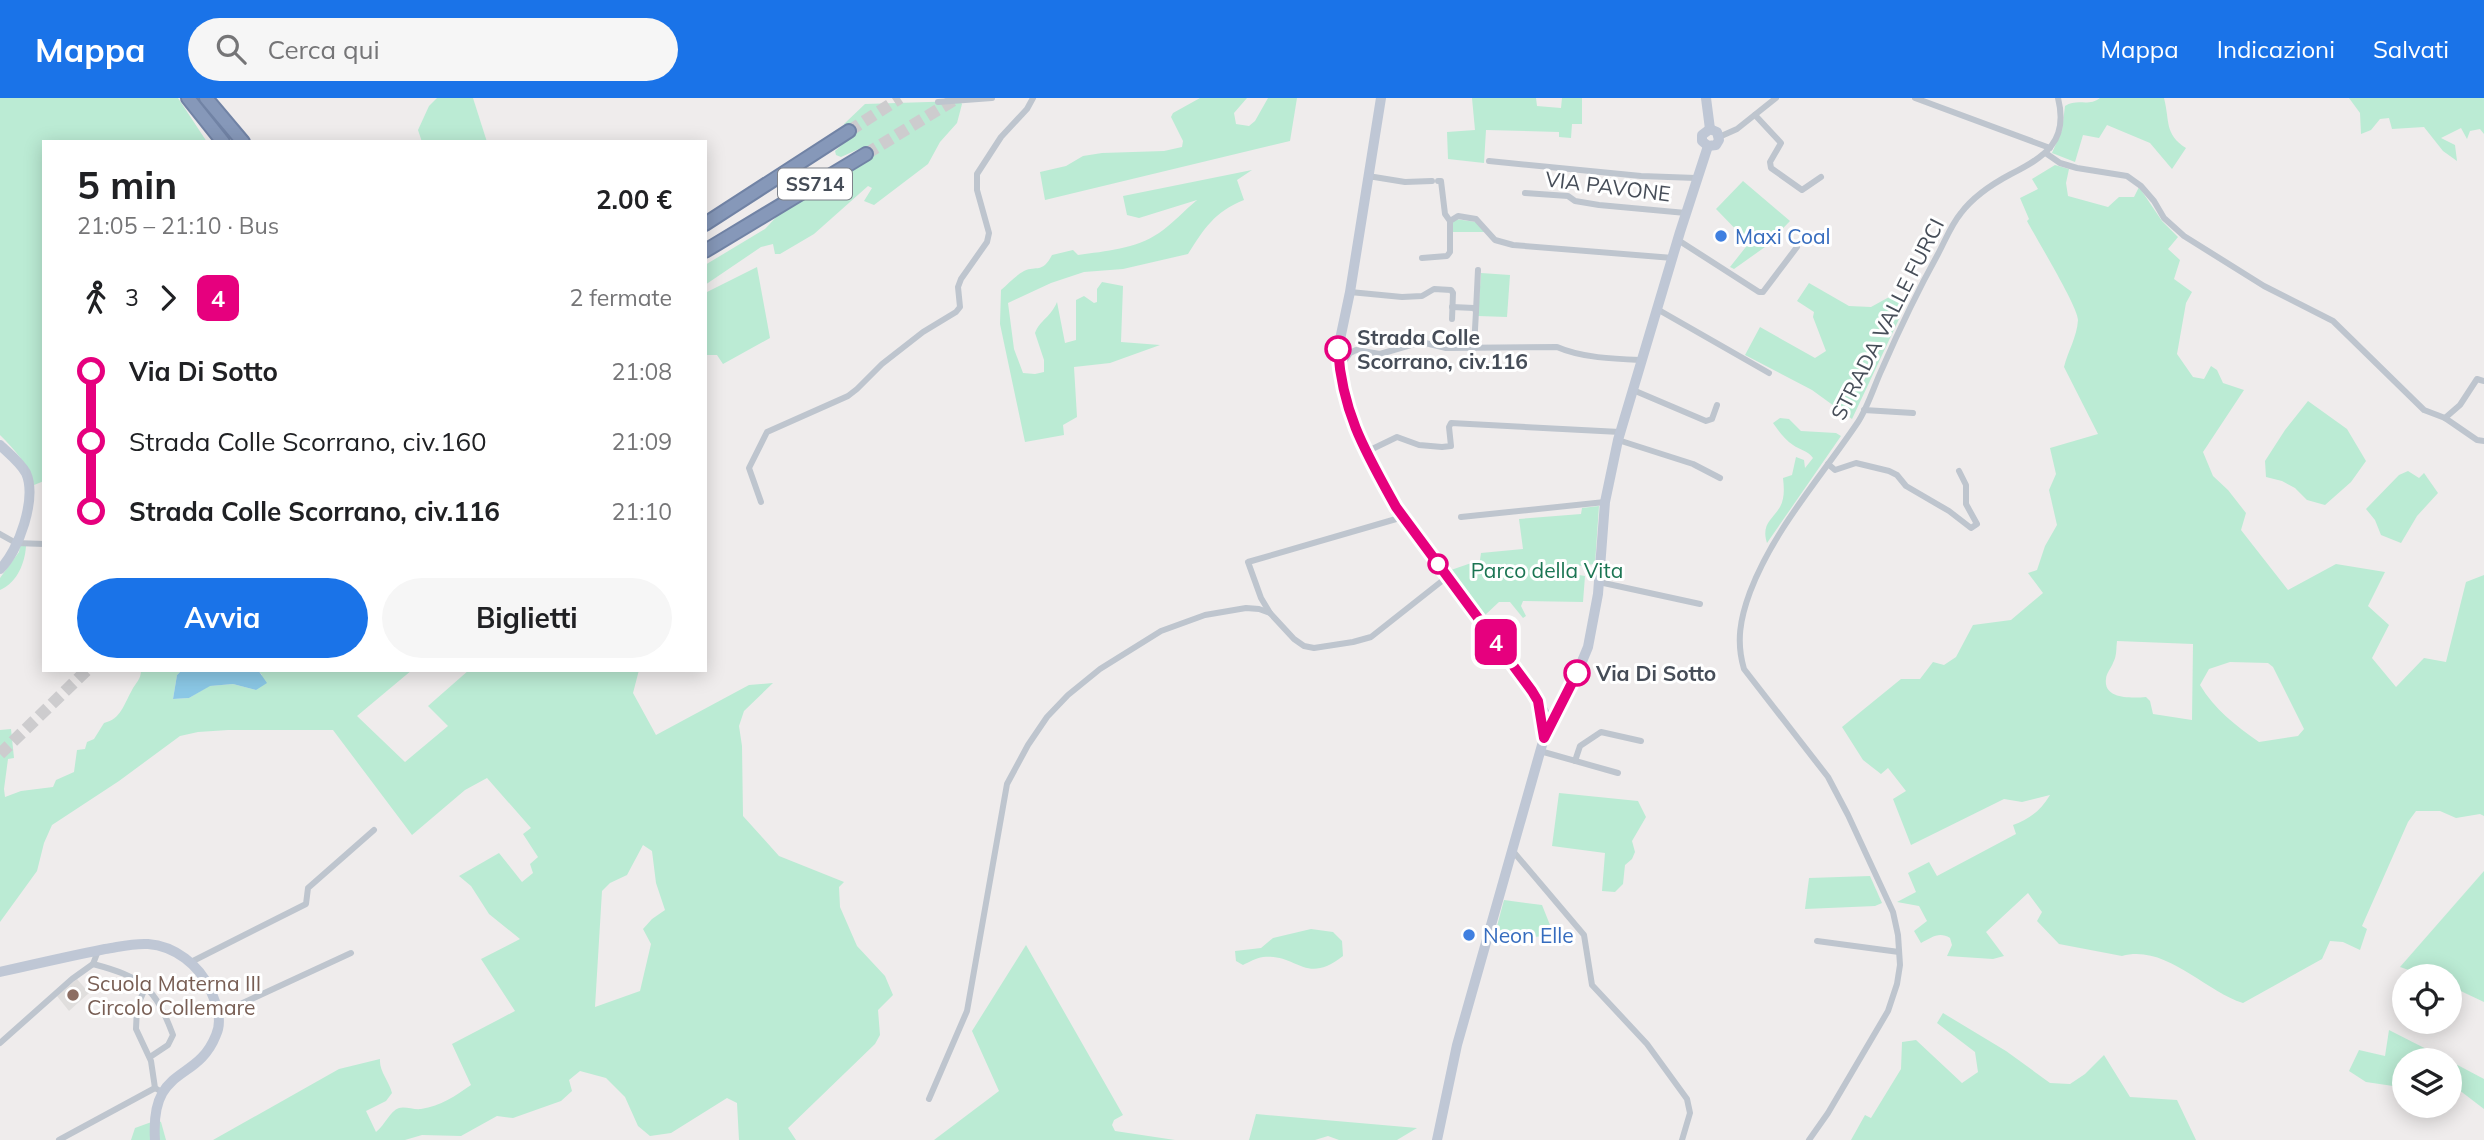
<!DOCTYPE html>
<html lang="it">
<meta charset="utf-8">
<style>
:root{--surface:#fff;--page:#f6f6f6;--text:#202124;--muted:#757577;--accent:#1a73e8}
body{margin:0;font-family:Mulish,sans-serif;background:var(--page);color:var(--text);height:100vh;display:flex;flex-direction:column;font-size:26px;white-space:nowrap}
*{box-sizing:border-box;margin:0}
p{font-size:23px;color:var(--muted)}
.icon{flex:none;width:38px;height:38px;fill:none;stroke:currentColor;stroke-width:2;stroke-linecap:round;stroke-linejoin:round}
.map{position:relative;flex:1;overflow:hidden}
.drawer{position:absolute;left:42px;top:42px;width:665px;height:532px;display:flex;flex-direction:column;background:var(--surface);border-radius:0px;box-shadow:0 4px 18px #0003}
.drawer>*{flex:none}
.badge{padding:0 14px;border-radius:10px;font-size:24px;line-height:46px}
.tools{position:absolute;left:2392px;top:866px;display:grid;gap:14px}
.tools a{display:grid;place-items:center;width:70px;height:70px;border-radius:50%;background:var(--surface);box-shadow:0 4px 18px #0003;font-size:35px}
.map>.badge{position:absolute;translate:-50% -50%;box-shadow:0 0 0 4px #fff}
.legs{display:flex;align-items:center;gap:10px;height:77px;padding:0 35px;font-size:23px}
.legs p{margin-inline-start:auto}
.summary{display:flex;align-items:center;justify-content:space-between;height:119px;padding:0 35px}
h1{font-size:38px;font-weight:700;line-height:52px}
.action{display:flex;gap:14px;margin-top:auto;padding:14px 35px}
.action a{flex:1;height:80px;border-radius:42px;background:var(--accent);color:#fff;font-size:28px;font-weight:700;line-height:80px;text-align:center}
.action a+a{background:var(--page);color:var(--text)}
ul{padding:0 35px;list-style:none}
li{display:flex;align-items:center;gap:24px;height:70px;font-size:26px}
li i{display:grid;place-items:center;width:10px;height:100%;margin:0 9px;background:currentColor}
li i::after{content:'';width:18px;height:18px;margin:-9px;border:5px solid;border-radius:50%;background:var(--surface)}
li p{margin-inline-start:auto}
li:first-child i{background:linear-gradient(#0000 50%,currentColor 0)}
li:last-child i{background:linear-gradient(currentColor 50%,#0000 0)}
header{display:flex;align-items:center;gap:42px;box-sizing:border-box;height:98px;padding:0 35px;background:var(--accent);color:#fff}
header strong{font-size:33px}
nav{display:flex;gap:38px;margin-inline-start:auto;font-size:24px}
.search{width:490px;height:63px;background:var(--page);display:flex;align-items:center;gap:18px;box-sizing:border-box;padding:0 24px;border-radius:38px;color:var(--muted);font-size:26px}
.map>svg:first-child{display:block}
.education{fill:#e0dedd}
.green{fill:#bbebd4;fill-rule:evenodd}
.water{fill:#8bc8e6}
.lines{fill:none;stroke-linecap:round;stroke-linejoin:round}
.highway-tunnel{stroke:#cdccce;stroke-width:12;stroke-dasharray:12 6;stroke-linecap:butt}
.highway-casing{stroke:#7183a5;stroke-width:16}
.street{stroke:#bec5ce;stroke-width:6}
.secondary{stroke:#bfc7d5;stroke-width:10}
.highway{stroke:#8698b9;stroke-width:12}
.line-1-casing{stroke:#fff;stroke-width:16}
.line-1{stroke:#e6007e;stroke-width:10}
.shop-dot{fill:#3f7fe0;stroke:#fff;stroke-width:2.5}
.stop-1-dot{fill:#fff;stroke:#e6007e;stroke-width:3.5}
.education-dot{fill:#8d6e63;stroke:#fff;stroke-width:2.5}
.labels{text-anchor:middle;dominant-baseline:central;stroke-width:6;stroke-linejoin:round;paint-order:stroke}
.shield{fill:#fff;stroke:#7e828a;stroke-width:2}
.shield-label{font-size:19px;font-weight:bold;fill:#464d58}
.street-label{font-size:21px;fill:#464d58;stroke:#fff}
.shop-label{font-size:21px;fill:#366cbe;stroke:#fff;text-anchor:start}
.stop-label{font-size:21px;font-weight:bold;fill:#464d58;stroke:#fff;text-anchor:start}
.park-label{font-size:21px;fill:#1b7553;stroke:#fff}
.education-label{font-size:21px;fill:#785e54;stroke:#fff;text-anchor:start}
</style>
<header>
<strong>Mappa</strong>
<div class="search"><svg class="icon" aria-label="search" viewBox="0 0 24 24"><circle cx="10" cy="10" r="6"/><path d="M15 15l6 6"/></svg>Cerca qui</div>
<nav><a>Mappa</a><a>Indicazioni</a><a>Salvati</a></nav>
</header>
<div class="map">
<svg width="2484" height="1042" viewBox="0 0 2484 1042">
<rect width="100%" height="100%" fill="#efecec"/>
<polygon class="education" points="77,881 89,895 69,913 57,898"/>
<g class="green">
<path d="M0,0H178L207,44H44V383L34,387C28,366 15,352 0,337Z"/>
<polygon points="437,0 473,0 487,44 422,44 418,32 429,8"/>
<polygon points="1200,0 1247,0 1234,15 1236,26 1249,28 1255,23 1268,0 1297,0 1290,43 1045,102 1040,74 1066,68 1083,58 1102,55 1164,53 1182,49 1183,43 1171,19 1173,15"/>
<polygon points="1472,0 1536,0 1537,8 1561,10 1562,0 1582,0 1582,26 1572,26 1571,40 1559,39 1559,34 1486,32 1484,65 1448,61 1447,34 1475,32"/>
<path d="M2100,0H2164C2170,23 2164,36 2186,50L2172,71L2150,45L2107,27L2099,40L2083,37L2075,64L2052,55L2062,32L2065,8C2077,0 2089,9 2100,0Z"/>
<polygon points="2349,0 2484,0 2484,36 2480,31 2470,33 2467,41 2461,30 2441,40 2455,47 2457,63 2443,53 2424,29 2392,31 2389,20 2380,21 2371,32 2361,36 2360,15"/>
<polygon points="960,3 962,6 957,25 940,44 928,66 874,107 864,103 872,90 868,88 814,136 780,156 775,156 773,146 761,149 705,187 705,167 765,131 782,113 822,91 868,60 861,50 841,59 836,57 835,53 852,38 844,26 865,6"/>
<path d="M2055,67L2069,71L2066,85L2068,98L2108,109L2119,99H2134L2139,89L2162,123L2178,139L2168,151L2180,162L2174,181L2192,194L2186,205L2177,256L2193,279L2204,281L2211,268L2217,272L2223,285L2244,292L2203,354L2213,378L2228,392L2246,415L2241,432L2288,492L2336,466L2385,474L2368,508L2389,527L2372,560L2396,589L2424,560L2446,564L2466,484L2484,477V718L2480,716L2456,720L2440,713H2416L2408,724L2362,828L2367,831L2360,852L2343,844L2330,843L2322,861L2243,905C2204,893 2166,846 2122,858L2059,846L2037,823L2042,814L2028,795L1986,834L2004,858L1993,861L1947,858L1952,847L1950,840C1939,833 1931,840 1921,845L1914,833L1927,823L1919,808L1897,804L1916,794L1908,775L1929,764L1937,778L2016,736L2013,727C2030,721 2041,712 2050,697L2022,704L2004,701L1911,747L1893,701L1906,693L1888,670L1881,676L1863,662L1842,629L1901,581H1920L1933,564L1944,567L1956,559L1973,527L2011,522L2043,495L2028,475L2037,472L2045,448L2057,427L2049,392L2056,376L2050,350L2098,336L2064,269C2068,253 2077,239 2078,222C2078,209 2036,140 2027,123L2029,121L2020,100L2038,91L2032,81ZM2117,543L2193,546L2192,622L2153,616L2150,603L2146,599C2133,600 2103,602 2106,581C2106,576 2111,570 2113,565C2117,558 2116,551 2117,543ZM2230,564L2268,565L2273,569L2304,631L2298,638L2259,644C2235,627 2215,612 2200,587L2209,571Z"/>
<path d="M1252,72L1237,82L1244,102C1214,114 1204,131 1188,156L1123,171L1084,174L1051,185L1008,205L1014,251L1023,275L1035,276L1044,274V262L1035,235C1040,222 1051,219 1057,204L1065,245L1076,242V202L1084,198L1094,205L1097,204V191L1102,184L1123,188L1121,244L1160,247L1110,265L1074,269L1077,319L1063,327L1064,337L1025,344L1000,226L1001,192C1008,186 1015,178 1024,173C1037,167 1042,176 1052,157L1073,152L1078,157C1106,153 1135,151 1159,135C1172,126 1185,112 1197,102L1139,120L1127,117L1123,98Z"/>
<polygon points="1743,83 1790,123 1765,149 1734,171 1730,169 1749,145 1716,111"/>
<polygon points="1455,121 1476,124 1485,134 1451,134 1451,125"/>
<polygon points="757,169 770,240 723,266 717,257 705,257 705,195"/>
<polygon points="1481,175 1510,177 1507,219 1478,218"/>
<polygon points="1809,185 1849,208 1871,209 1891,198 1891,194 1907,204 1852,321 1812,292 1745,257 1760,229 1815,260 1826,253 1813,219 1814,214 1797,203"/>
<polygon points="2308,303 2347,331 2366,363 2351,384 2325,407 2307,402 2295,390 2282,383 2266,379 2265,363 2285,332"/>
<path d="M1780,320L1789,321L1801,333L1836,335L1841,338L1767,445C1761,426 1772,422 1780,409C1785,400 1784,389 1783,380L1792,377L1796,359L1804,362L1805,370L1813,360C1807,352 1800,352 1793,347C1785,342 1778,332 1773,325Z"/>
<polygon points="2408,373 2419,380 2424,375 2438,395 2417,418 2401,445 2381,437 2375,422 2366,411 2399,377"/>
<polygon points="1599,408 1595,466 1579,468 1579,477 1585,478 1583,504 1523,503 1521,508 1526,518 1523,520 1510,504 1499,504 1484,518 1451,472 1480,462 1481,455 1523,451 1519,421 1581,416 1582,410"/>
<path d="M20,448H26C25,465 17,485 0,492V480L19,454Z"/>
<path d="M141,572H182L177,577L173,601L189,600L209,588L233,586L256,592L262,577L258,572H412L357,618L405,664L448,628L428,608L469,572H639L633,595L656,637L749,587L773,585L744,613L739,628L742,648L743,718L779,758L844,784L839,789L840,809L857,848L885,878L893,897L878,912L880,937L875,946L788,1030L796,1042H739L737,1005L727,1000L671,1035L650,1038L638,1028L625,999L606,980L580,973L569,982L572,993L561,1003L513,1020L497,1018L461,1038L422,1037L405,1042H213L339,971L380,961C379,973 389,983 392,995L386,1003L366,1013L376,1034C385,1027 390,1013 399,1010C405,1008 414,1012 421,1011C441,1008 455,998 471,987L452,946L515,913L481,861L520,841L489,816L471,788L459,778L499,755L522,784L533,775L530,766L538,759L523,736L531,730L487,680L465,692L412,737L333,632H228L198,634L180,638L119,683L52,727L44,745L37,773L0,824V632L11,631L14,660L8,661L4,691L5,699L21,693L53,689L56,682L74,674L77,652L85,651L87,644L94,641L104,625C121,621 124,606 132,592C136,584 141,582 141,572ZM643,747L652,753L656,785L665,812L652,821L643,831L651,846L640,893L595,909L602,793L610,785L627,777Z"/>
<polygon points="1559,695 1638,703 1646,719 1632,743 1635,754 1632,761 1625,767 1623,786 1615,794 1602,793 1605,755 1552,748"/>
<polygon points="2484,773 2484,904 2450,888 2450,878 2426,878 2400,869"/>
<polygon points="1870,778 1882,805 1875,808 1805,811 1809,780"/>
<polygon points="1504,802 1542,807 1554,837 1493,843"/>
<path d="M1311,831L1333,834L1342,843L1343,858C1305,888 1297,855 1263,859C1256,860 1249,864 1243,867L1236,863L1235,853L1261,850L1273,840Z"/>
<polygon points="1026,847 1123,1017 1114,1022 1112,1027 1115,1033 1175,1042 1194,1042 934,1042 999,993 972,933"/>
<polygon points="1943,915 2006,953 2050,985 2070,986 2085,976 2104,957 2130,999 2177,1002 2196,1042 1851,1042 1865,1017 1871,1020 1901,971 1902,944 1916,942 1962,985 1978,974 1975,954 1937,925"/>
<polygon points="2389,932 2448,962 2404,962 2404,980 2393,988 2366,984 2349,973 2359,952 2385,958"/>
<polygon points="2450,963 2484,981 2484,1011 2450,985"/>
<polygon points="1256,1016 1417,1030 1397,1042 1339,1042 1328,1038 1315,1042 1249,1042"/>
<polygon points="157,1022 161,1024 166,1042 131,1042 135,1030"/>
</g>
<polygon class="water" points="182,572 258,572 267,585 256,592 233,586 210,588 189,600 173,601 177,577"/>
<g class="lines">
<g class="highway-tunnel">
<polyline points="849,33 900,0"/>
<polyline points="866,56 957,0"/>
<polyline points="0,656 87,572"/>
</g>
<g class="highway-casing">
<g id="highway">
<polyline points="188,0 223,44"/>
<polyline points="206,0 243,44"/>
<polyline points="705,126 849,33"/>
<polyline points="705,153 866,56"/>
</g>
</g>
<g class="street">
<polyline points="1915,0 2050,50"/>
<polyline points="938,4 992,0"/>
<polyline points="1755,17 1781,45 1770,64 1771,70 1802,92 1821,79"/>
<polyline points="1719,39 1737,31 1776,0"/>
<polyline points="2047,56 2060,65 2077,70 2127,78 2141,88 2154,103 2164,120 2184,138 2264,188 2333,223 2424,312 2445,320 2477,342 2484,343"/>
<polyline points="1489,63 1641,78 1696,80"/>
<polyline points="1368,78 1405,84 1432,83"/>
<polyline points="1438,83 1441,83 1445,116 1450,123"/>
<polyline points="1525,95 1568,98 1575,103 1599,107 1686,115"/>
<polyline points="1678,142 1759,194 1763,194 1797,149"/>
<polyline points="1422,160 1447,158 1450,154 1450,123 1458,118 1476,121 1495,142 1513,147 1673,160"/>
<polyline points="1350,194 1402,199 1422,198 1434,191 1451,192 1453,195 1452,221"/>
<polyline points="1452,209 1474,210 1476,213 1474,250"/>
<polyline points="1657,211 1769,275"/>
<polyline points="1476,213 1478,172"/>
<path d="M1340,269L1350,255L1356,252L1380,256L1421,244L1446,250L1557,249C1582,260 1615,261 1642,262"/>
<polyline points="1633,292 1706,323 1712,321 1717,307"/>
<polyline points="1864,312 1913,315"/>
<polyline points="2445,320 2460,307 2477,281 2484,283"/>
<polyline points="1618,342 1693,366 1720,380"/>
<polyline points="1366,354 1397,339 1419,347 1442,349 1451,348 1449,329 1451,325 1620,334"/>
<polyline points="1828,366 1835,372 1856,365 1889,373 1897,377 1906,388 1949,413 1971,430 1977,426 1966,406 1966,387 1959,373"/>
<polyline points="761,404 749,370 767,334 848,298 857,291 882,266 923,234 956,214 960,209 958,189 961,181 987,144 989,135 977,92 977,76 1001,39 1027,11 1033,0"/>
<polyline points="1461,419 1605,404"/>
<polyline points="0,436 16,445 44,446"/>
<polyline points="1599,484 1700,506"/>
<polyline points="1270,515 1261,500 1248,464 1403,419"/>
<polyline points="1540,653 1618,675"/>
<polyline points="1575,663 1580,648 1601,634 1641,643"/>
<polyline points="1512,752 1584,837 1592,887 1647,946 1687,1001 1690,1015 1682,1042"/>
<polyline points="1817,843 1899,854"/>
<polyline points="191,864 306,806 308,790 374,732"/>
<path d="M93,866C142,879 155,889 173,937L168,947L150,959"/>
<polyline points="146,888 137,909 136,931 151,963 155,990 162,994"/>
<polyline points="219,916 351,855"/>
<polyline points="0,945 72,881 93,866 98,853"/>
<polyline points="929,1001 967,913 1007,686 1028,647 1047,619 1068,597 1100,571 1161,533 1205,517 1246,510 1259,511 1270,515 1294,541 1304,548 1314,550 1353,544 1371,539 1447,479"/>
<polyline points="59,1042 155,990"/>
<path d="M1809,1042L1828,1015L1888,913L1897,886L1900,867L1898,837L1893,814L1848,717L1828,679L1744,571C1736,544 1740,521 1750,494C1774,431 1821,379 1858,324C1868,309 1874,288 1882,271C1899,232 1917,194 1938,156C1945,143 1951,127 1961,115C1973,99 1994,85 2011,76C2045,59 2069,43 2058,0"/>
</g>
<g class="secondary">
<polyline points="1381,0 1350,194 1338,251 1346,306 1352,325 1396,409 1532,593 1551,626"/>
<polyline points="1706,0 1710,31"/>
<polyline points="1708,48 1716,47 1719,42 1717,34 1710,31"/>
<polyline points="1708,48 1702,43 1702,37 1710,31"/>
<path d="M0,347C8,355 20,364 26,375C37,400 19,453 0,471"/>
<polyline points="1539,609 1544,640"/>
<path d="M0,874C35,866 70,858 105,851C119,849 133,845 148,846C175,848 199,867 210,891C216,905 223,922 216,937C197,986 150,966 155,1042"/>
<polyline points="1437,1042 1457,947 1544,640 1571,590 1588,549 1598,496 1605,404 1618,342 1680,134 1708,48"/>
</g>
<use href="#highway" class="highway"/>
</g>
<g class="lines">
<g class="line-1-casing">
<path id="line-1" d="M1338,251C1342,315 1366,355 1396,409L1532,593L1538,603L1544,640L1577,575"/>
</g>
<use href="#line-1" class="line-1"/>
</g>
<g class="shop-dot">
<circle cx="1721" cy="138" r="7"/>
<circle cx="1469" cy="837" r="7"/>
</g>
<g class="stop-1-dot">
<circle cx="1338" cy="251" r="12"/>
<circle cx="1438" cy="466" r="9"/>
<circle cx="1577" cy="575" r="12"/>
</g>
<circle class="education-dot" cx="73" cy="897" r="7"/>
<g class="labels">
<rect class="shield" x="778" y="70.5" width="74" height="31" rx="5"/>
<g class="shield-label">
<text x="815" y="86">SS714</text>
</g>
<g class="street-label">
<text transform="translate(1608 88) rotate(7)">VIA PAVONE</text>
<text transform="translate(1887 221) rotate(-63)">STRADA VALLE FURCI</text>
</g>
<g class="shop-label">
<text x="1735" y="138">Maxi Coal</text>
<text x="1483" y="837">Neon Elle</text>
</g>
<g class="stop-label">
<text x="1357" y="239">Strada Colle<tspan x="1357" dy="24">Scorrano, civ.116</tspan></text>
<text x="1596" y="575">Via Di Sotto</text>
</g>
<g class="park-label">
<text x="1547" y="472">Parco della Vita</text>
</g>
<g class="education-label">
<text x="87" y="885">Scuola Materna III<tspan x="87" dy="24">Circolo Collemare</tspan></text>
</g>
</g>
</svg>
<div class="tools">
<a><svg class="icon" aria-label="locate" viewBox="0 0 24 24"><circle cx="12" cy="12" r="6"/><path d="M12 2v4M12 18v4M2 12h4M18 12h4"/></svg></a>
<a><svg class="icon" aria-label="layers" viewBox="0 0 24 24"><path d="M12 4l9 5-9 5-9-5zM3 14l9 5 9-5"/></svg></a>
</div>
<b class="badge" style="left:1496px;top:544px;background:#e6007e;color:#fff">4</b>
<section class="drawer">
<div class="summary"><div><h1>5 min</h1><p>21:05 – 21:10 · Bus</p></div><b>2.00 €</b></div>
<div class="legs"><svg class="icon" aria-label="walk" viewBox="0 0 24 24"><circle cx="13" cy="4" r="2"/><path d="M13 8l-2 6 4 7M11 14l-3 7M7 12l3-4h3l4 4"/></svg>3<svg class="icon" aria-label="forward" viewBox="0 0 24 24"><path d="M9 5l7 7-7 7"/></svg><b class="badge" style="background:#e6007e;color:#fff">4</b><p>2 fermate</p></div>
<ul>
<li><i style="color:#e6007e"></i><b>Via Di Sotto</b><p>21:08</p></li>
<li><i style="color:#e6007e"></i><span>Strada Colle Scorrano, civ.160</span><p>21:09</p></li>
<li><i style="color:#e6007e"></i><b>Strada Colle Scorrano, civ.116</b><p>21:10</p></li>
</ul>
<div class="action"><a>Avvia</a><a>Biglietti</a></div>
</section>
</div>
